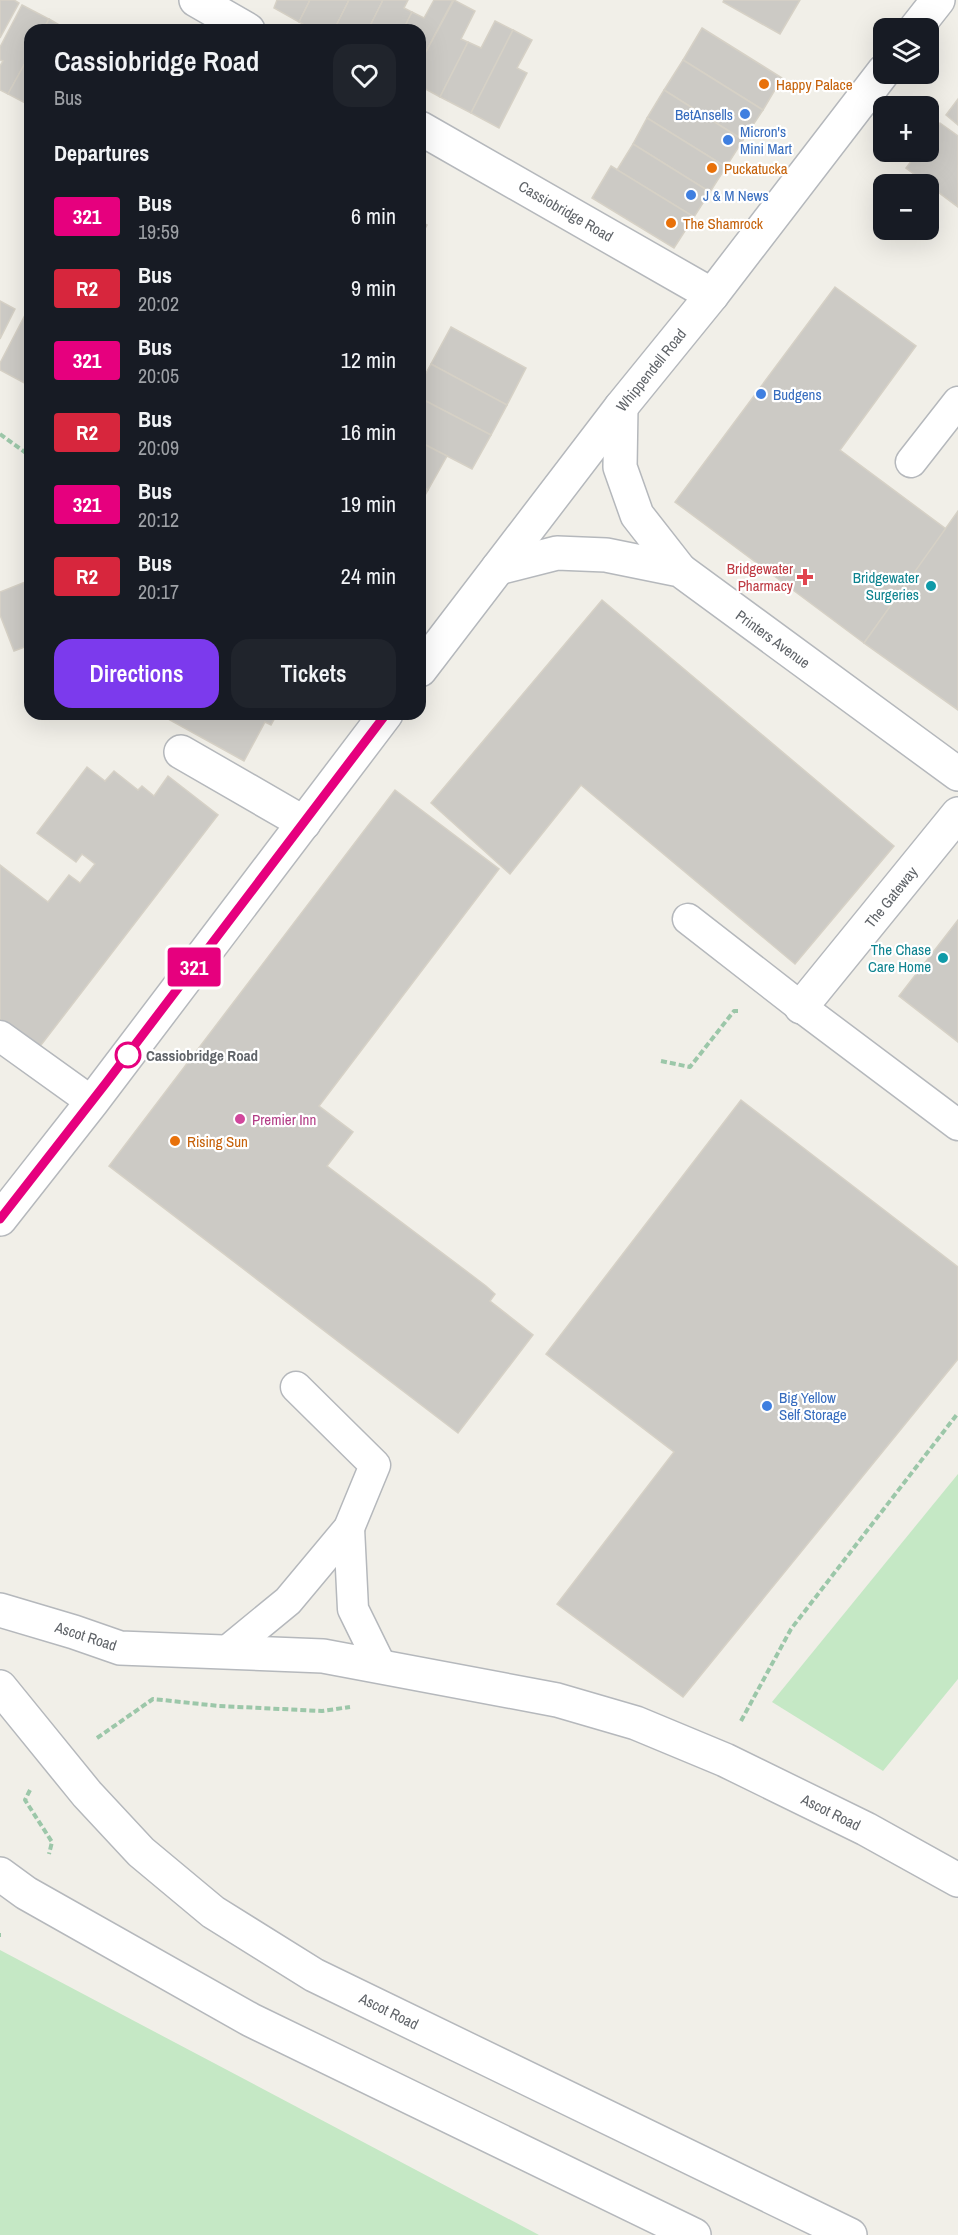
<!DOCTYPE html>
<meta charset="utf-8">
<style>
:root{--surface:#171b24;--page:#20242c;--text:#f1f3f6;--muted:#9ea1a6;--accent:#7c3aed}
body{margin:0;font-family:"Archivo Narrow",sans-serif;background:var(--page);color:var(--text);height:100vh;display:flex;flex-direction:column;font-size:22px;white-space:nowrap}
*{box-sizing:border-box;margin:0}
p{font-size:20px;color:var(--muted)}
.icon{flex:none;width:33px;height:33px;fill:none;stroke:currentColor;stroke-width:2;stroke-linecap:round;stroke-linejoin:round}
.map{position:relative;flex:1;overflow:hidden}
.drawer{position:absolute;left:24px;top:24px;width:402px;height:696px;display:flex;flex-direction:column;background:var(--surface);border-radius:18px;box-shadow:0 6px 24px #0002}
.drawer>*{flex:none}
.badge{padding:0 12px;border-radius:4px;font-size:21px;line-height:39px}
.tools{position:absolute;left:873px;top:18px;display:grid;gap:12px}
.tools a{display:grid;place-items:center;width:66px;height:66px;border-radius:12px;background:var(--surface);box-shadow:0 6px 24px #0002;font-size:30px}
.map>.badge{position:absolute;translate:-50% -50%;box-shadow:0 0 0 3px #fff}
h2{padding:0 30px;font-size:22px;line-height:54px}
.round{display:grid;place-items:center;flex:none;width:63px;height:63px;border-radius:18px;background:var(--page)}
.overview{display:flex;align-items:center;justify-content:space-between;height:102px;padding:0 30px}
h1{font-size:28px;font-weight:600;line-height:45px}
.primary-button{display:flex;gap:12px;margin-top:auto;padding:12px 30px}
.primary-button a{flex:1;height:69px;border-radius:18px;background:var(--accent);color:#fff;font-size:24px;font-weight:600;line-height:69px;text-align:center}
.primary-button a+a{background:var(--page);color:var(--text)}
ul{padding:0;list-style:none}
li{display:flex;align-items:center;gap:18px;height:72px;padding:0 30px}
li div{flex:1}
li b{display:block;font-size:22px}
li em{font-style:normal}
li .badge{min-width:66px;font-weight:700;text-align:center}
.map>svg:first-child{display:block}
.green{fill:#c5e8c5}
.building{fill:#cccac5;stroke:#d6d1c6;stroke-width:1.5}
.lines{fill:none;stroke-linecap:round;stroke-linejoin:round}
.service-casing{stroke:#b5b8bc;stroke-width:33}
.minor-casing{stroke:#b5b8bc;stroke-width:36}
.tertiary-casing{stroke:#b5b8bc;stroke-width:36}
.path{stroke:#9cc7a9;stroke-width:4;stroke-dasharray:6 3;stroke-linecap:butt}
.service{stroke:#fff;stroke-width:30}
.minor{stroke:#fff;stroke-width:33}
.tertiary{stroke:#fff;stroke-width:33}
.line-casing{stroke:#fff;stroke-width:14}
.line{stroke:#e6007e;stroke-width:9}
.food-dot{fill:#e8710a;stroke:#fff;stroke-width:2}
.shop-dot{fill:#3f7fe0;stroke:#fff;stroke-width:2}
.health-dot{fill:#e0444e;stroke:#fff;stroke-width:2}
.culture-dot{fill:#0f9aa8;stroke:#fff;stroke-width:2}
.stop-dot{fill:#fff;stroke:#e6007e;stroke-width:3}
.hotel-dot{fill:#d1479c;stroke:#fff;stroke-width:2}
.labels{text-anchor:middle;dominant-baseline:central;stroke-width:4.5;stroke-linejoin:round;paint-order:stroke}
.food-label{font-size:15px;fill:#c56008;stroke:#fff;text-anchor:start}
.shop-label{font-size:15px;fill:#366cbe;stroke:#fff;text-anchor:start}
.street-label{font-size:15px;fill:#5f6368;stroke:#fff}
.health-label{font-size:15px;fill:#be3a42;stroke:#fff;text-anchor:end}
.culture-label{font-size:15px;fill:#0d838f;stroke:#fff;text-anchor:end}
.stop-label{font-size:15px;font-weight:bold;fill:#5f6368;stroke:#fff;text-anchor:start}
.hotel-label{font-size:15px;fill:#b23c85;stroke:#fff;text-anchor:start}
</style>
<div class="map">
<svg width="958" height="2235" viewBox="0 0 958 2235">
<rect width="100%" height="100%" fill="#f1efe8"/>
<g class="green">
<polygon points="958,1474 958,1679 883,1771 772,1702"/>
<polygon points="0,1949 0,1950 539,2235 0,2235"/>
</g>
<g class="building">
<polygon points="0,0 14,0 19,3 0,38"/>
<polygon points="277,0 310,0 299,22 274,8"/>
<polygon points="310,0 349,0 334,30 314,30 299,22"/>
<polygon points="349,0 383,0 368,30 334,30"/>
<polygon points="383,0 408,0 404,8 412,12 403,30 368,30"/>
<polygon points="434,0 453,0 420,63 420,30 403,30 412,12 424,18"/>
<polygon points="454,0 475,11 461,39 468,42 440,97 420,86 420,63"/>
<polygon points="724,0 800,0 780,34 723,2"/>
<polygon points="22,5 49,19 43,30 30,30 30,54 8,94 0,90 0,66 3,61 0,60 0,47"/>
<polygon points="49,19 68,30 43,30"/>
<polygon points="495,21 513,30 471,113 440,97 468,42 481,48"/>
<polygon points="702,28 782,78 763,110 683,60"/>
<polygon points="513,30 532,40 517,68 527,73 499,128 471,113"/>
<polygon points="30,54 30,103 29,105 8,94"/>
<polygon points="683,60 763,110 743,140 664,90"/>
<polygon points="664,90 743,140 726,167 647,118"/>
<polygon points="958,99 958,125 946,115"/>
<polygon points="647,118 726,167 710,192 633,144"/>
<polygon points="940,123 958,136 958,207 906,168 918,152 928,152 928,138"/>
<polygon points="633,144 710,192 694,217 617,170"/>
<polygon points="611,166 694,217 674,248 592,198"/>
<polygon points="420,221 427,225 420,238"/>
<polygon points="835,287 916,346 840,450 946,529 864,643 675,502"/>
<polygon points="0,301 15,309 0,339"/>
<polygon points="25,315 30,318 30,386 0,370 0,363"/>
<polygon points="451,327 526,368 507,405 431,364"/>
<polygon points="431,364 507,405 491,435 420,398 420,384"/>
<polygon points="420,398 491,435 472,469 420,442"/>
<polygon points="420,442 447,456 428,490 420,485"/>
<polygon points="420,485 428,490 420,504"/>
<polygon points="958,511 958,710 864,643"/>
<polygon points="30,580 30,645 14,651 0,615 0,592"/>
<polygon points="602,600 894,846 795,964 581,785 510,874 431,803"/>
<polygon points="170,714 277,714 271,725 265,722 244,761 168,719"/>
<polygon points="87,767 105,781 114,771 138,790 142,786 154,796 168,776 218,815 38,1049 0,1019 0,865 48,902 69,875 80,883 95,864 82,854 76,862 37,833"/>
<polygon points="395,790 499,869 319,1106 353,1132 327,1166 486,1286 495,1294 490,1301 533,1335 458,1433 109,1166"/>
<polygon points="958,920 958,1042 899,996"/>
<polygon points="741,1100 958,1267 958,1359 683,1697 557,1604 674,1452 546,1354"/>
</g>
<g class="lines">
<g class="service-casing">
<g id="service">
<polyline points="911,462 958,402"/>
<polyline points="688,919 801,1007 958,1125"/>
<polyline points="0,1036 92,1102"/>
<polyline points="349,1528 353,1609 381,1666"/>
<polyline points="227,1651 288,1601 349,1528 375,1465 296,1387"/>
</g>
</g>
<g class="minor-casing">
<g id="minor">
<polyline points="196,0 248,30"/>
<polyline points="420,128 712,295"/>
<polyline points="621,407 620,467 637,515 680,570"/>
<polyline points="498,568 557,553 606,555 680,570 958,774"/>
<polyline points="181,752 304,823"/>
<polyline points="801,1007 958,814"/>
<polyline points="0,1610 74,1632 120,1648 323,1656 557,1700 636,1723 725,1760 866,1829 958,1880"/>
<polyline points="0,1687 87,1794 141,1852 213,1912 314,1975 850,2235"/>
<polyline points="0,1874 26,1893 251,2020 694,2235"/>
</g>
</g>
<g class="tertiary-casing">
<g id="tertiary">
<polyline points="916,28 938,0"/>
<polyline points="420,670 621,407 712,295 884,71"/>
<polyline points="0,1219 92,1102 386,714"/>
</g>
</g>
<g class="path">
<polyline points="0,434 30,456"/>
<polyline points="661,1061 690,1067 734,1011 738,1011"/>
<polyline points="741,1721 791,1629 958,1413"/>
<polyline points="97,1738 153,1699 219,1706 322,1711 350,1707"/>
<polyline points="30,1790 25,1800 52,1842 49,1854"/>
<polyline points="0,1935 1,1935"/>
</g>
<use href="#service" class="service"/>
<use href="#minor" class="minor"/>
<use href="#tertiary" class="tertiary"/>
</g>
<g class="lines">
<g class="line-casing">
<polyline id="line" points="0,1219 106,1083 386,714"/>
</g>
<use href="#line" class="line"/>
</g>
<g class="food-dot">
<circle cx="764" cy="84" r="6"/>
<circle cx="712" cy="168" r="6"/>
<circle cx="671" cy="223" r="6"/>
<circle cx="175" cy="1141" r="6"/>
</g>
<g class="shop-dot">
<circle cx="745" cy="114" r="6"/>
<circle cx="728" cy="140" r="6"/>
<circle cx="691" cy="195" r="6"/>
<circle cx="761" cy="394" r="6"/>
<circle cx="767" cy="1406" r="6"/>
</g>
<path class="health-dot" d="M802 568h6v6h6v6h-6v6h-6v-6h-6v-6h6z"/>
<g class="culture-dot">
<circle cx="931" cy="586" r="6"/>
<circle cx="943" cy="958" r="6"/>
</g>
<circle class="stop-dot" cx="128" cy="1055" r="12"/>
<circle class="hotel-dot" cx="240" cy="1119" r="6"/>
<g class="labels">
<g class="food-label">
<text x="776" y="84">Happy Palace</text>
<text x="724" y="168">Puckatucka</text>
<text x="683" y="223">The Shamrock</text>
<text x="187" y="1141">Rising Sun</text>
</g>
<g class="shop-label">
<text x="733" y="114" text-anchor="end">BetAnsells</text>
<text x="740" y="131">Micron's<tspan x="740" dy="17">Mini Mart</tspan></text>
<text x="703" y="195">J &amp; M News</text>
<text x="773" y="394">Budgens</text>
<text x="779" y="1397">Big Yellow<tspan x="779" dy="17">Self Storage</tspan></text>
</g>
<g class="street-label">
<text transform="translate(566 211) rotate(30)">Cassiobridge Road</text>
<text transform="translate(651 370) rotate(-51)">Whippendell Road</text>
<text transform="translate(773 639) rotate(36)">Printers Avenue</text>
<text transform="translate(891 897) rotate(-51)">The Gateway</text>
<text transform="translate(86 1636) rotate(18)">Ascot Road</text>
<text transform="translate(831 1812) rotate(26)">Ascot Road</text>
<text transform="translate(389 2011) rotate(26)">Ascot Road</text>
</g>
<g class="health-label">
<text x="793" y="568">Bridgewater<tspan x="793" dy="17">Pharmacy</tspan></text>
</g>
<g class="culture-label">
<text x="919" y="577">Bridgewater<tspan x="919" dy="17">Surgeries</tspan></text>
<text x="931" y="949">The Chase<tspan x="931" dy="17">Care Home</tspan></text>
</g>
<g class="stop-label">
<text x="146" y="1055">Cassiobridge Road</text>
</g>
<g class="hotel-label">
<text x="252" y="1119">Premier Inn</text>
</g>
</g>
</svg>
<div class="tools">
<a><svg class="icon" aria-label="layers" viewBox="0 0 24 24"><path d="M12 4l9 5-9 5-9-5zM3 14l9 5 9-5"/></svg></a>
<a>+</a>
<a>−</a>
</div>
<b class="badge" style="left:194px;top:967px;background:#e6007e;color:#fff">321</b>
<section class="drawer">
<div class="overview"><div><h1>Cassiobridge Road</h1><p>Bus</p></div><a class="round"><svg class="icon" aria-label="heart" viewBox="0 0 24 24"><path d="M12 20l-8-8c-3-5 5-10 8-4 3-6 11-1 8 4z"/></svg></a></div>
<h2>Departures</h2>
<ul>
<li><span class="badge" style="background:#e6007e;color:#fff">321</span><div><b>Bus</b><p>19:59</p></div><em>6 min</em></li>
<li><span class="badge" style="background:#d7263d;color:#fff">R2</span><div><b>Bus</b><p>20:02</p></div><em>9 min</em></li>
<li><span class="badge" style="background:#e6007e;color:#fff">321</span><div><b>Bus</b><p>20:05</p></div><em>12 min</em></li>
<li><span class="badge" style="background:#d7263d;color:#fff">R2</span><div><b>Bus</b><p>20:09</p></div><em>16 min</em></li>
<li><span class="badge" style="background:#e6007e;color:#fff">321</span><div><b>Bus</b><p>20:12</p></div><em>19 min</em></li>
<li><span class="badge" style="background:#d7263d;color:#fff">R2</span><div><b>Bus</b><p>20:17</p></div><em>24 min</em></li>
</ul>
<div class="primary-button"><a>Directions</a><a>Tickets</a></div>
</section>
</div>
